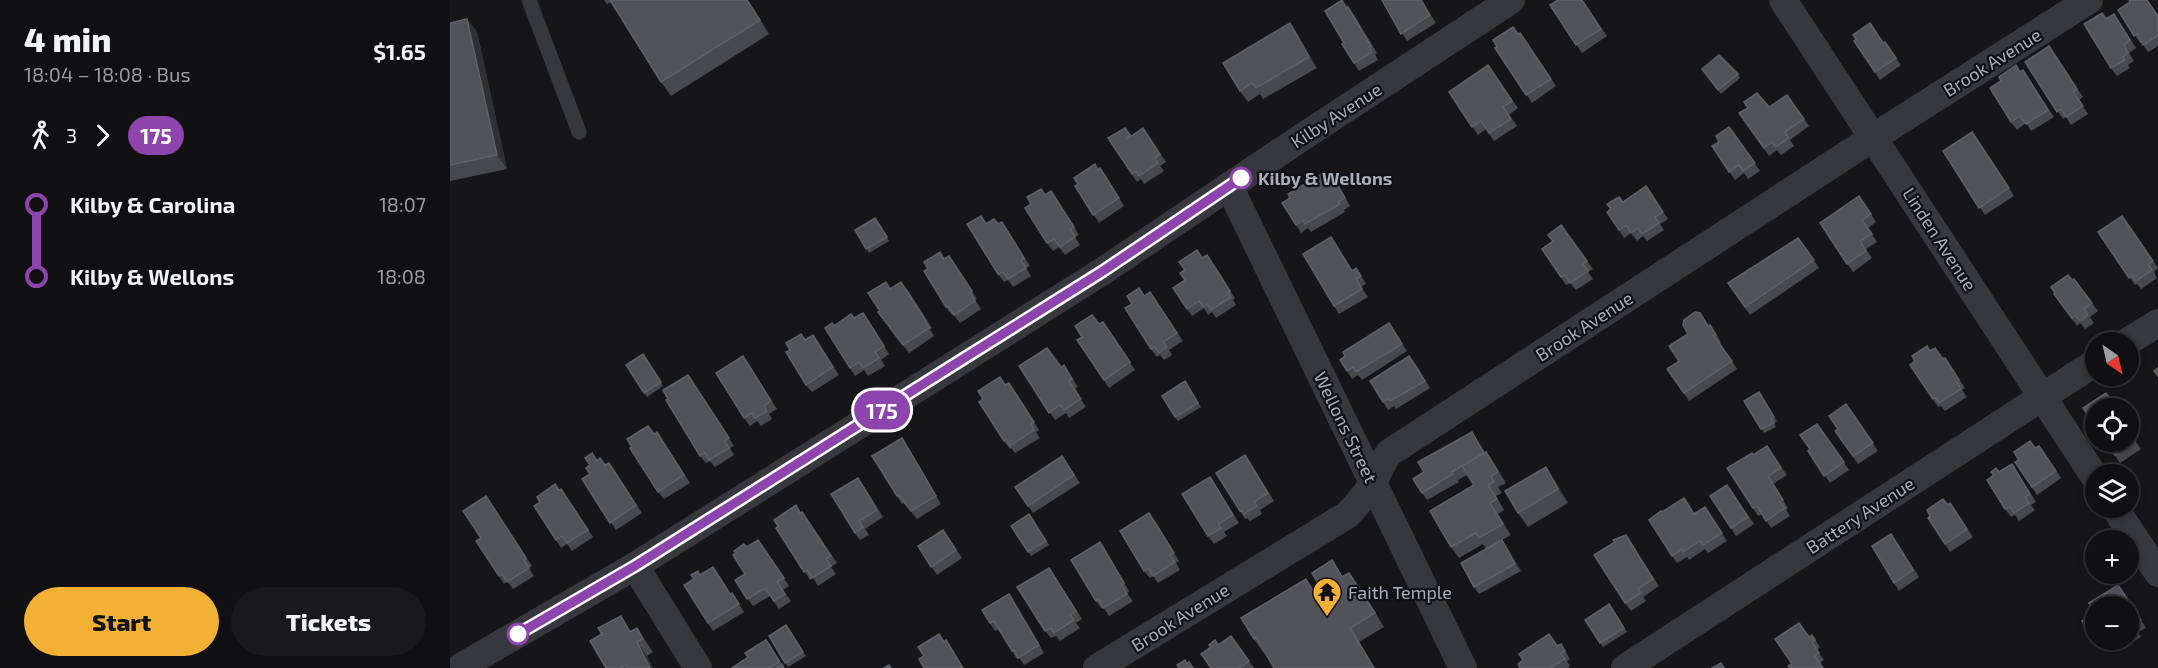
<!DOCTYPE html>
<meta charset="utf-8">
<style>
:root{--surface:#101012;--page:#19191b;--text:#f1f3f6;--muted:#9c9d9f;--line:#303032;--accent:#f2b134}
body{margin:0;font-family:"Exo 2",sans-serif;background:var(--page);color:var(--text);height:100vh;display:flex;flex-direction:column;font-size:22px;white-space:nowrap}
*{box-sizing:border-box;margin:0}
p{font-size:20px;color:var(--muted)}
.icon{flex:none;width:33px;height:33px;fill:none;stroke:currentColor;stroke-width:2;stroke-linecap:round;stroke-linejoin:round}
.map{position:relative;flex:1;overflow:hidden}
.side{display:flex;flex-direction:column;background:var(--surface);width:450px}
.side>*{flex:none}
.badge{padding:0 12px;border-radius:20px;font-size:21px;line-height:39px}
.needle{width:39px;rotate:146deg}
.tools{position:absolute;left:1635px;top:332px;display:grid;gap:12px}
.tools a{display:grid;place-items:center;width:54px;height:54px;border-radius:50%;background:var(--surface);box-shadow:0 3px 9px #0003,0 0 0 2px var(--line);font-size:30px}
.map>.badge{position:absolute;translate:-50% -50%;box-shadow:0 0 0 3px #fff}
.legs{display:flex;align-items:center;gap:9px;height:66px;padding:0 24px;font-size:20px}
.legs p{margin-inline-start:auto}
.summary{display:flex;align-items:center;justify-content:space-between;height:102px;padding:0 24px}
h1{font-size:33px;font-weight:800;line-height:45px}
.primary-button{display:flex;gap:12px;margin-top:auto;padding:12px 24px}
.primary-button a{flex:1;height:69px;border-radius:36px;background:var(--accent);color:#111;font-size:24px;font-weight:800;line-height:69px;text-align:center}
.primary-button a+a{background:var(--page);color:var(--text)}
ul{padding:0 24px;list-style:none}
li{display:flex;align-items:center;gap:21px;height:72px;font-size:22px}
li i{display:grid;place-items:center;width:9px;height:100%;margin:0 8px;background:currentColor}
li i::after{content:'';width:15px;height:15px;margin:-8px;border:4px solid;border-radius:50%;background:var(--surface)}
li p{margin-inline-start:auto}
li:first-child i{background:linear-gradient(#0000 50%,currentColor 0)}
li:last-child i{background:linear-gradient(currentColor 50%,#0000 0)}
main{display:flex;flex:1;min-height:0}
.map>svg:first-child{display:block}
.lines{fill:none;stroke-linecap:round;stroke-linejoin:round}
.service{stroke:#37383d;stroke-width:15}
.minor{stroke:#37383d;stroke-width:28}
.wall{fill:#47494d;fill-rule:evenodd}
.shaded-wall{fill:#2f3033}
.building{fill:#525359;stroke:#5f6168;stroke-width:1.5}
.line-1-casing{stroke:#fff;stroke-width:14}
.line-1{stroke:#8e44ad;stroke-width:9}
.stop-1-dot{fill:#fff;stroke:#8e44ad;stroke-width:3}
.labels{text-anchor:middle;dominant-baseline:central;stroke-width:4.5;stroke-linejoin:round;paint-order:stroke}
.street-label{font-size:18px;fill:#a8adb8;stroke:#111113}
.stop-label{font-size:18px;font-weight:bold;fill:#a8adb8;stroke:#111113;text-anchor:start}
.poi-label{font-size:18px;fill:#a8adb8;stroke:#111113;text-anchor:start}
</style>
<main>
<section class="side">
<div class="summary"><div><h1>4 min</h1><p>18:04 – 18:08 · Bus</p></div><b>$1.65</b></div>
<div class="legs"><svg class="icon" aria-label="walk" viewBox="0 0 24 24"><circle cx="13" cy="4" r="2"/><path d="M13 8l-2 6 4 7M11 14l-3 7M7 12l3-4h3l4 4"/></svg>3<svg class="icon" aria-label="forward" viewBox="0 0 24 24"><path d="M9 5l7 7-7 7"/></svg><b class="badge" style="background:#8e44ad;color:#fff">175</b></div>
<ul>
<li><i style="color:#8e44ad"></i><b>Kilby &amp; Carolina</b><p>18:07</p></li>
<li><i style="color:#8e44ad"></i><b>Kilby &amp; Wellons</b><p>18:08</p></li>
</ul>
<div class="primary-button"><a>Start</a><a>Tickets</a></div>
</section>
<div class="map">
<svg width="1708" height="668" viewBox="0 0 1708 668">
<rect width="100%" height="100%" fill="#161618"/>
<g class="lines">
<polyline class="service" points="79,0 129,132"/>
<g class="minor">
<polyline points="1333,0 1646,479"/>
<polyline points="779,186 1013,668"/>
<polyline points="1677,342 1708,323"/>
<polyline points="1664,507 1708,573"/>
<polyline points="185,566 248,668"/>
<polyline points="9,668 185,566 653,271 851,138 1061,0"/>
<path d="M647,668L897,515C907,505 915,496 922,484C928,473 932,463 939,453L1424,137L1639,0"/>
<polyline points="1175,668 1646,362"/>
</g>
</g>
<g class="wall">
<polygon points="154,0 298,0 319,34 221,96 211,82 161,2 157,4"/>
<polygon points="892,0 904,15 927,53 925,54 928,60 909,71 904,63 894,43"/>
<polygon points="932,0 971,0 986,23 957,41"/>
<polygon points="1132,0 1157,36 1132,53 1100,5"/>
<polygon points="1668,10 1708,16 1708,46 1698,52 1692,43 1690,43"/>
<polygon points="1664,14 1686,48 1679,53 1684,61 1678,65 1680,68 1667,76 1661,68 1656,19"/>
<polygon points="17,19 27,32 57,169 0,181 0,23"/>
<polygon points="840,23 847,34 867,68 813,99 810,94 798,102 790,91"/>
<polygon points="1070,33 1106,86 1082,103 1045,48"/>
<polygon points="1404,41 1433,43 1435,42 1451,65 1430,80"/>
<polygon points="1599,46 1633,97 1629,100 1638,114 1621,125 1616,117 1613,119 1575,62"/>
<polygon points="1038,65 1068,108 1059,115 1067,126 1044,141 1036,129 1028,135 999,92"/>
<polygon points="1252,69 1288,74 1290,78 1271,94"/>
<polygon points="1570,72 1578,78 1604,117 1581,131 1576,123 1567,130 1561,122"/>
<polygon points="1337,95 1359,126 1340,140 1344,146 1331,155 1327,150 1319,156 1289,113 1319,107"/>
<polygon points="1279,127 1310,171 1298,179 1294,173 1285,180 1262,146 1269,142"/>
<polygon points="675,128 681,136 693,128 716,162 710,166 714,171 694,184 691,179 687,182 658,138"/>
<polygon points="1522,132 1564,196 1535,215 1493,151"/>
<polygon points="650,168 674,206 649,223 625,186"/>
<polygon points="882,175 900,206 894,210 895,212 861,232 858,228 851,233 846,225 876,179"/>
<polygon points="1196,186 1218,219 1210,224 1214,230 1197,241 1193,236 1187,241 1181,233 1174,238 1157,212"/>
<polygon points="601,191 629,235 625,237 630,245 615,255 609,247 603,251 597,243 596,194"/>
<polygon points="1409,196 1426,222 1418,228 1427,242 1416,249 1422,258 1403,272 1370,223"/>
<polygon points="1672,216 1708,268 1704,272 1707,278 1691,289 1687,284 1685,285 1648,232"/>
<polygon points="425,218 439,241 419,253 405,230"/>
<polygon points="552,222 580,266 576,268 581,276 563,287 558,280 554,282 548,274 536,224 548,224"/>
<polygon points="1111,225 1143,269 1138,272 1143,279 1126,290 1120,283 1116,285 1092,249 1103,241"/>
<polygon points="881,237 902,271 906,268 916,284 911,287 918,297 889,314 884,306"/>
<polygon points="1348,238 1369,268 1300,315 1278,283"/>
<polygon points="757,255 785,298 783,300 786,305 766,318 762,312 758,315 754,308 742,316 723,288 735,280 752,258"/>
<polygon points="499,256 527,299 525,300 531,309 510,323 503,314 502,315 496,307 478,269"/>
<polygon points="1624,279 1648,311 1640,317 1644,323 1635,329 1630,323 1627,326 1604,294"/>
<polygon points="440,289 457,289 482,328 480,329 484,336 459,353 428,312 430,311"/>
<polygon points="700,292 733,341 719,350 722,355 714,360 710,355 707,357 701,349 694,296"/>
<polygon points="404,318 418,320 439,354 431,360 435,366 418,376 414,370 405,376 400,368 384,325"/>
<polygon points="653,322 685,370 659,388 627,340"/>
<polygon points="1259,325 1265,332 1271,342 1270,343 1287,369 1239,401 1217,369 1229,361"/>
<polygon points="944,331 957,351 912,380 908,375 902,379 897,371 895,356"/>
<polygon points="363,335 389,375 362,392 356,385 355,340"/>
<polygon points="1480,351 1493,359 1495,358 1515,388 1512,390 1517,397 1495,411 1491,406 1488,407 1460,365"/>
<polygon points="193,354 213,386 197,397 176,365"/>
<polygon points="293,356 327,409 319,414 322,419 311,426 307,421 300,426 294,418"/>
<polygon points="965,363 980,388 946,409 944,406 938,410 933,402"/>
<polygon points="569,366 611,367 619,373 628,387 624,389 636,407 619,418 616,413 605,420"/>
<polygon points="238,375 284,446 280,448 284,455 265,467 260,461 256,463 250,456"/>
<polygon points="735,381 751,407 728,421 725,417"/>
<polygon points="555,385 564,391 589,430 586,432 590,438 565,453 561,448 560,449 554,441"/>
<polygon points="1309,392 1327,421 1324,423 1326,427 1314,433 1294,401"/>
<polygon points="1396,404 1428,451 1408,464 1385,431 1388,429"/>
<polygon points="1367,424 1399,470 1380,483 1358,451 1360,449"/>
<polygon points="1678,426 1682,432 1680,433 1691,449 1670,463 1655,441 1678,441"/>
<polygon points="207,432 240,483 214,499 208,492 204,434"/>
<polygon points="1027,440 1035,453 1044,463 1056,483 1048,487 1052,493 1046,496 1054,510 1048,514 1061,535 1052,540 1071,571 1029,594 1024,587 1036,549 1033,544 1009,558 1001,547 1024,485 1017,475 1008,480 1009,482 977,500 972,493"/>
<polygon points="457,446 491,504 467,519 454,503 452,504 447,496"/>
<polygon points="1317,446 1337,475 1323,484 1338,508 1336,510 1340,516 1321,528 1312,514 1308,516 1303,508 1303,455"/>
<polygon points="1589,446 1611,478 1587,495 1565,462"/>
<polygon points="142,453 147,460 155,465 159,463 192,513 166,530 132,479 140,474 140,465"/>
<polygon points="795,455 824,501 810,510 812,514 800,521 797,518 795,519 790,511"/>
<polygon points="612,456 630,483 583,513 565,487"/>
<polygon points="1096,467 1105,481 1118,503 1078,527 1068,513"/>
<polygon points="1549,472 1567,472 1586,502 1581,505 1585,510 1569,521 1565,515 1561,517 1555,509"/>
<polygon points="760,477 789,523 774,532 777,536 764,544 758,536"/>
<polygon points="413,485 433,517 415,529 419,535 410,540 405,533"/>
<polygon points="1277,485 1304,524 1286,536 1260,496"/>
<polygon points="111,489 143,537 122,551 117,544 111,548 106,540 109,490"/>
<polygon points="36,496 82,566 79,568 84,576 63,589 57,581 54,584 49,576 31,538"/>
<polygon points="1500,503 1523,537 1500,552 1478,518"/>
<polygon points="346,505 351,513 352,512 387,563 381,567 386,574 368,586 363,578 360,580 326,528"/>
<polygon points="1255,507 1277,541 1258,553 1255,549 1239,560 1237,557 1227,563 1222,556 1244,514"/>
<polygon points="579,514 599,545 581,556 561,526"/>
<polygon points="705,521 729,561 726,563 730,570 708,583 703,576 700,578 694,571"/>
<polygon points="493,530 512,558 487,575 468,546"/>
<polygon points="308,540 339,586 333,590 341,601 329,609 320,596 303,606 285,580 295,574 297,547"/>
<polygon points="1447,542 1469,577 1449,591 1444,583"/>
<polygon points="1181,543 1209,586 1193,597 1196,601 1181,611 1175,603"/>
<polygon points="655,550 679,591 677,593 683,601 659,616 653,607 651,608 646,601"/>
<polygon points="263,567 280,594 282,593 294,612 263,631 258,623 251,575"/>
<polygon points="604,575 632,619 626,623 630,628 610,641 606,636 601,638 595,631"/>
<polygon points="893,576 909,586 934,627 909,642 815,651 813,652 804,639 856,579 865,592"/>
<path d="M1668,585L1696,628L1688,632L1691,637L1670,650L1664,642L1652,650L1632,621L1645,613ZM1678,606V639H1646Z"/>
<polygon points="559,594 594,653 574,665 569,658 567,659 562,651 549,629 545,631 540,623"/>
<polygon points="1159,604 1177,632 1153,647 1135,620"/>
<polygon points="336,625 356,656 338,667 319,636"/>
<polygon points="187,628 203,652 197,656 203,668 156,668 182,631"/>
<polygon points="1362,635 1370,647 1367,650 1374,660 1370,663 1342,664"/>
<polygon points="781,636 804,668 761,668 768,645"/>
<polygon points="316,640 334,668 282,668 298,657"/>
<polygon points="1111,644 1120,659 1117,661 1120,666 1118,668 1070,668"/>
</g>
<g class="shaded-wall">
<polygon points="17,19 27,32 57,169 47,155"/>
<polygon points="840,23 847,34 867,68 859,57"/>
<polygon points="1036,452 1044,463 1056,483 1048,472"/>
<polygon points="1096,467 1105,481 1118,503 1108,489"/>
<polygon points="1040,503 1048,514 1061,535 1053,524"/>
<polygon points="1052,540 1058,548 1071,571 1065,564"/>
<polygon points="899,573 909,586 934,627 925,613"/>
<polygon points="900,628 909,642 925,668 924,668"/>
<polygon points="187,642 197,656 203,668 200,668"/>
</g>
<g class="building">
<polygon points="160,0 297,0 310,20 211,82"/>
<polygon points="892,0 896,8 898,7 921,46 919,47 922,52 904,63 892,44 894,43 875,11"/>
<polygon points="932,0 971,0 980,15 951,34"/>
<polygon points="1108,0 1132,0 1151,29 1126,45 1100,5"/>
<polygon points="1679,0 1697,0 1708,16 1708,35 1693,45 1687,34 1684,36 1668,10 1680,2"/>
<polygon points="1652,13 1656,19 1664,14 1680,40 1674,45 1678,53 1673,57 1675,60 1661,68 1634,24"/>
<polygon points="17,19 47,155 0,165 0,23"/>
<polygon points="840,23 859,57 806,88 802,83 790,91 773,63"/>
<polygon points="1420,23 1433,43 1435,42 1446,58 1425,72 1404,41 1406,39 1403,35"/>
<polygon points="1063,27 1068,34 1070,33 1101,79 1076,95 1045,48 1047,47 1043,40"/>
<polygon points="1599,46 1627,89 1623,92 1633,106 1616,117 1611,109 1607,112 1575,62"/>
<polygon points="1269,55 1288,74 1268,90 1252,69"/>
<polygon points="1038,65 1062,101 1053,107 1061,119 1039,133 1031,121 1022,127 999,92"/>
<polygon points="1566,65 1570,72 1573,70 1598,110 1576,124 1570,116 1561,122 1540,88 1551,81 1549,77"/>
<polygon points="1307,93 1319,107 1337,95 1354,119 1335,132 1339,138 1326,147 1322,142 1314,148 1289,113 1298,108 1294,102"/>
<polygon points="1279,127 1305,163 1293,171 1289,165 1279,172 1262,146 1269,142 1266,136"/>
<polygon points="675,128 680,135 677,139 693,128 710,154 705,158 708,163 689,176 686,171 682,174 658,138"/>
<polygon points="1522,132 1559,188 1529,208 1493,151"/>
<polygon points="645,164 648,170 650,168 669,198 643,215 625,186 628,184 624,178"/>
<polygon points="872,174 875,179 882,175 895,198 888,202 890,204 855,224 853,220 846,225 832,203 840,198 838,194"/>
<polygon points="1196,186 1213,212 1205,217 1209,223 1192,234 1188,228 1181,233 1176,225 1169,230 1157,212 1161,209 1157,204 1169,197 1173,202"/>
<polygon points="591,189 595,195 601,191 624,227 620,229 625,237 610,247 604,239 597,243 575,208 581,204 577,197"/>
<polygon points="1409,196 1421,214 1412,220 1422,234 1410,241 1416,251 1397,264 1370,223"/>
<polygon points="531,216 536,224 544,219 548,224 552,222 574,258 571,260 576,268 558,279 553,272 548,274 517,224"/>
<polygon points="1672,216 1703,261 1698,264 1702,270 1686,281 1682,276 1679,278 1648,232"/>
<polygon points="425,218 437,237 416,249 405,230"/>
<polygon points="1111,225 1137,261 1133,264 1138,271 1120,283 1115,275 1111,277 1092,249 1103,241 1098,235"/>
<polygon points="881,237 902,271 906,268 911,276 906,279 912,289 884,306 853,254"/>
<polygon points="1348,238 1364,260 1295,307 1278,283"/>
<polygon points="747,250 752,258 757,255 780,291 778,292 781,297 761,310 757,304 753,307 749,301 737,309 723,288 735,280 730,273 735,270 729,262"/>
<polygon points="490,252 494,259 499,256 522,291 520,292 525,301 504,315 498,306 496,307 474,271 478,269 474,262"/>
<polygon points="1618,275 1622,280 1624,279 1642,303 1634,309 1638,315 1630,321 1625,315 1622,318 1604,294 1605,293 1601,287"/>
<polygon points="436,282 440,289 451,282 476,321 475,322 479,328 453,345 428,312 430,311 418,293"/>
<polygon points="689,288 694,296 700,292 727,333 713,342 717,347 709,353 705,347 701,349 675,308 682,304 677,296"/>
<polygon points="1245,312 1250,313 1258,326 1260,325 1266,335 1264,336 1282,361 1234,393 1217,369 1229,361 1219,346 1238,334 1233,325 1234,320"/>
<polygon points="413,313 434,346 425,352 429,358 413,368 409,362 400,368 375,328 382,323 384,326 401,314 404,318"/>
<polygon points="642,315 649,324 653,322 680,362 654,380 627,340 632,337 625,326"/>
<polygon points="939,323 952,344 906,372 903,367 897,371 890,360 895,356 893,352"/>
<polygon points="351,334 355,340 363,335 383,367 356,385 336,352 340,350 336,343"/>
<polygon points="1477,346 1480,351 1485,348 1493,359 1495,358 1509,380 1507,382 1511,389 1489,403 1486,398 1483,399 1460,365 1465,361 1462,356"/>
<polygon points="597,348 611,367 614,365 622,379 619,381 631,399 614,410 610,405 599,413 569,366"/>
<polygon points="193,354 211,382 194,393 176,365"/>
<polygon points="293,356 321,401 314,406 317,411 305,418 302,413 294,418 266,373"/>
<polygon points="959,356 975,381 940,401 938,398 933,402 920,381"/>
<polygon points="1708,368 1708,376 1704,371"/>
<polygon points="238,375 279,438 274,441 279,448 259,460 255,453 250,456 216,400 218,399 213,390"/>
<polygon points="550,377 555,385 559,383 584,422 581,424 584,430 560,446 556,440 554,441 529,402 533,399 528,391"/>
<polygon points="735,381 748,403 725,417 712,396"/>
<polygon points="1309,392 1324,417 1321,419 1324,423 1311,429 1294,401"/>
<polygon points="1656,393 1666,408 1646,408 1646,426 1633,408"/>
<polygon points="1396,404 1423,443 1403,456 1385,431 1388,429 1379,416"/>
<polygon points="1367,424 1394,462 1374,476 1358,451 1360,449 1350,435"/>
<polygon points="198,426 204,434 207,432 234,475 208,492 180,448 182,447 177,439"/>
<polygon points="1678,431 1685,442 1665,455 1655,441 1678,441"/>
<polygon points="1022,432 1034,453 1002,472 1003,474 972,493 963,479 974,472 968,462"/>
<polygon points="452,438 486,496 461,511 449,495 447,496 422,456"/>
<polygon points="1580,441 1585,448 1589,446 1606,471 1582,487 1565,462 1569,460 1564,452"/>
<polygon points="1317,446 1331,468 1318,476 1333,500 1330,502 1335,508 1316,521 1307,506 1303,508 1277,468 1302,453 1303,455"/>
<polygon points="1036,452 1048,472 1041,476 1044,482 1038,485 1047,499 1040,503 1053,524 1029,538 1026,533 1001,547 980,511 1024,485 1012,466"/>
<polygon points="142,453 147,461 150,458 155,465 159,463 186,505 160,523 132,479 140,474 136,468 140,465 135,458"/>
<polygon points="795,455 818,493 804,502 807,506 794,514 792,510 790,511 766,473"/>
<polygon points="612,456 624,475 578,506 565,487"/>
<polygon points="1562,464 1580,494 1575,497 1579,503 1564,513 1560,507 1555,509 1537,480 1544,475 1541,472 1546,468 1549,472"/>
<polygon points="1096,467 1108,489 1068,513 1055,491"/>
<polygon points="760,477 783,515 768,524 771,528 758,536 732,494"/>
<polygon points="408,478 427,510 409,521 413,527 405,533 381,494"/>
<polygon points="105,484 109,490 111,489 138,530 117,543 112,536 106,540 84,506 90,502 87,497"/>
<polygon points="1277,485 1298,517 1281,528 1260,496"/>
<polygon points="36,496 76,558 74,560 79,568 57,582 52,574 49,576 26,541 31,538 13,511"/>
<polygon points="1234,498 1244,514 1255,507 1272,533 1253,545 1250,541 1233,552 1232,549 1222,556 1199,520 1211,511 1212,512"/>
<polygon points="1493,499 1498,505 1500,503 1517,529 1495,544 1478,518 1480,516 1477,510"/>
<polygon points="346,505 350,513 352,512 381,556 376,559 381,566 362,578 357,570 354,572 326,528 328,526 324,520"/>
<polygon points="699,513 724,553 720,555 725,562 703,576 698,568 694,571 670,531"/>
<polygon points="579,514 596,541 578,552 561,526"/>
<polygon points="493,530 506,550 481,567 468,546"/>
<polygon points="1441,534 1463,570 1444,583 1422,546"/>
<polygon points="1176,535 1203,579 1188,589 1191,593 1175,603 1144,555 1165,542 1163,540"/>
<polygon points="308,540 334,578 327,582 335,594 324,601 315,588 297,599 285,580 295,574 283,555 286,553 284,551 294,544 297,547"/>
<polygon points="1052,540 1065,564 1024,587 1011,563"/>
<polygon points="650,542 674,583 672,585 677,594 653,608 648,599 646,601 621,560"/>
<polygon points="882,560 892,577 899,573 925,613 900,628 924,668 824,668 806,637 804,639 791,618 856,579 864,593 871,589 862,573"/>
<polygon points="263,567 280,594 282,593 289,604 258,623 234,585 244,579 241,575 248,571 250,575"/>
<polygon points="599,568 626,611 620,615 624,620 604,633 601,628 595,631 567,587"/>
<polygon points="1668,585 1691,620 1683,624 1685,629 1678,633 1678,606 1646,606 1646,639 1651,639 1646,642 1632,621 1645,613 1639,603"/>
<polygon points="559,594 589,645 568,658 564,650 562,651 544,621 540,623 532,610"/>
<polygon points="1159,604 1174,628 1150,643 1135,620"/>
<polygon points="171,616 180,632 187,628 193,639 187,642 200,668 178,668 176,665 170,668 156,668 140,641 152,634 148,628"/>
<polygon points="1349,623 1359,637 1362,635 1365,640 1362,642 1369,653 1365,656 1373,668 1340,668 1338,666 1342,664 1325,639"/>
<polygon points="336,625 353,652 335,663 319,636"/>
<polygon points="489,634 494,642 496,640 513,668 474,668 469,659 474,656 468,647"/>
<polygon points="1099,634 1107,646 1111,644 1115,651 1111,654 1115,659 1100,668 1070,668 1068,664 1073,660 1069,654"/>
<polygon points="781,636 799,661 789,668 761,668 751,654 761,647 759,645 765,640 768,645"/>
<polygon points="316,640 330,662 319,668 282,668 298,657 295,653"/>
<polygon points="735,660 737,664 739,662 743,668 729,668 727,665"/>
<polygon points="1271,663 1274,668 1262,668"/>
<polygon points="332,664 334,668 326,668"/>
<polygon points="439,665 441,668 434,668"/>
</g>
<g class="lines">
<g class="line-1-casing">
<polyline id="line-1" points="68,634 185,566 497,369 653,271 791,178"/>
</g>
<use href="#line-1" class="line-1"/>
</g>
<defs>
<g id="temple-pin" transform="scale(1.5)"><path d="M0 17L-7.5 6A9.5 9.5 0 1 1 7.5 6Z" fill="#f2b134" stroke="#111113"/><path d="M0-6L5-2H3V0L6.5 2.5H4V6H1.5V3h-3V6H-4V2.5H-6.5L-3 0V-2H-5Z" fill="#111"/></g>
</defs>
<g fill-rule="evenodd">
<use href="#temple-pin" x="877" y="592"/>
</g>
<g class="stop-1-dot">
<circle cx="791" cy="178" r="10"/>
<circle cx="68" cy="634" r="10"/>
</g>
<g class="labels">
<g class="street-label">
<text transform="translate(1542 62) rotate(-32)">Brook Avenue</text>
<text transform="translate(886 115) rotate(-33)">Kilby Avenue</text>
<text transform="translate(1490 239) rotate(57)">Linden Avenue</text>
<text transform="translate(1134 326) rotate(-33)">Brook Avenue</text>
<text transform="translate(896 427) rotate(64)">Wellons Street</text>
<text transform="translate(1410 515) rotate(-33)">Battery Avenue</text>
<text transform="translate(730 617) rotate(-32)">Brook Avenue</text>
</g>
<g class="stop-label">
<text x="808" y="178">Kilby &amp; Wellons</text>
</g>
<g class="poi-label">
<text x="898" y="592">Faith Temple</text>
</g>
</g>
</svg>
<div class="tools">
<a><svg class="needle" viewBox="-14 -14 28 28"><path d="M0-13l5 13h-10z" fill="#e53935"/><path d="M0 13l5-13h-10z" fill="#9c9d9f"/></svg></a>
<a><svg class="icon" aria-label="locate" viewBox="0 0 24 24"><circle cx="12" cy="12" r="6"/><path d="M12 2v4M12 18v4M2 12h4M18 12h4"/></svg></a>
<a><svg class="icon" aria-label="layers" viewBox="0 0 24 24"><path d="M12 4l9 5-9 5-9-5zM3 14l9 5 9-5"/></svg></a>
<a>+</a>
<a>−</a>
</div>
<b class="badge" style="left:432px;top:410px;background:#8e44ad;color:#fff">175</b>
</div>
</main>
